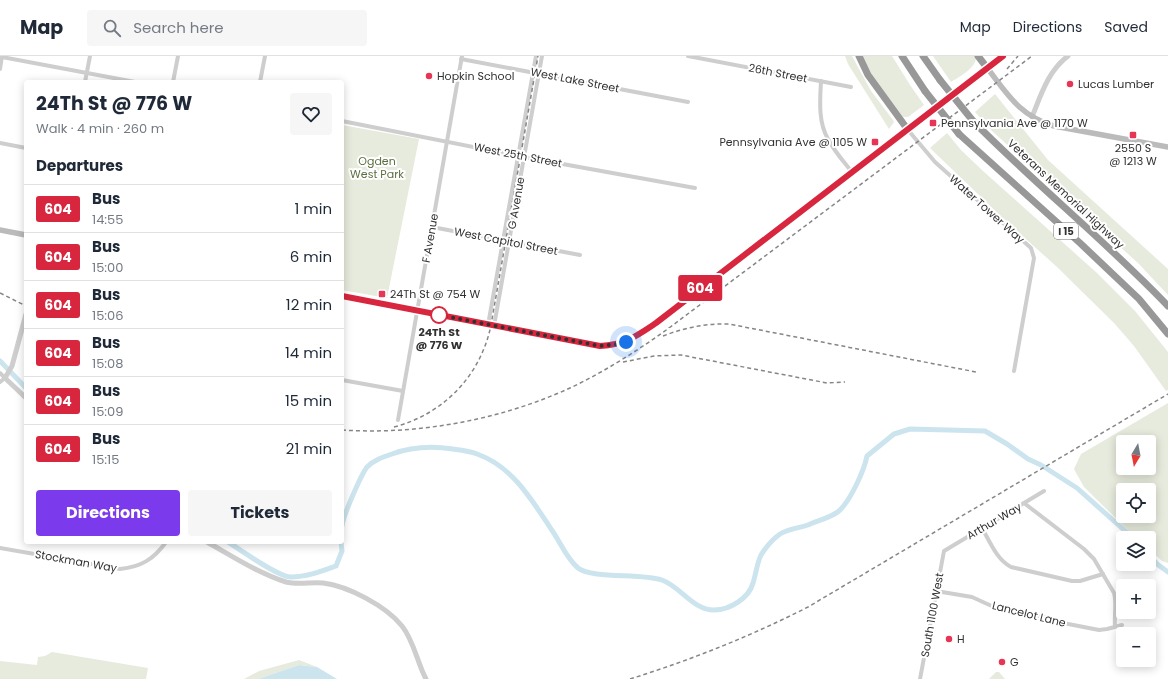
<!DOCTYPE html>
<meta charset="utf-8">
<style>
:root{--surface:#fff;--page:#f6f6f7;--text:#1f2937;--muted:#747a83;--line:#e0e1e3;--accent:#7c3aed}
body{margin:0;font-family:Poppins,sans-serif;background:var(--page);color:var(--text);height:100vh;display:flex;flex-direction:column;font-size:15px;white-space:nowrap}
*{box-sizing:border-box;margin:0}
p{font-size:13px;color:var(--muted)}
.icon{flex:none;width:22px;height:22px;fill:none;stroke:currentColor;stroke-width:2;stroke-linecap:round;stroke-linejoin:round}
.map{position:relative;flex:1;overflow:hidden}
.details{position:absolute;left:24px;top:24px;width:320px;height:464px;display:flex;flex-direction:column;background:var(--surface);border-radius:4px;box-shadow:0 2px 10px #0003}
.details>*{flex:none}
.badge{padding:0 8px;border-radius:3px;font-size:14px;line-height:26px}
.needle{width:26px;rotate:190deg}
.tools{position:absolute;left:1116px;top:379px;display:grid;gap:8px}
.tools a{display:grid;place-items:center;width:40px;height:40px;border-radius:4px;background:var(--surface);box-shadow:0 2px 10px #0003;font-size:20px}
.you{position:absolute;width:20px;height:20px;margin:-10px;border:3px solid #fff;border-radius:50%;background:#1a73e8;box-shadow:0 0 0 6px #1a73e833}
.map>.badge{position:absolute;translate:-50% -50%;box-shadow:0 0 0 2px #fff}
h2{padding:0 12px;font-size:15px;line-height:36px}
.round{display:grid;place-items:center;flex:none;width:42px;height:42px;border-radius:4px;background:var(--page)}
.headline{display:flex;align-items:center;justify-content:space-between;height:68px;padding:0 12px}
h1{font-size:19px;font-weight:700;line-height:30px}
.action{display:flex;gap:8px;margin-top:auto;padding:8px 12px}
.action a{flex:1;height:46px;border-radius:4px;background:var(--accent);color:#fff;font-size:16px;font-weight:700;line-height:46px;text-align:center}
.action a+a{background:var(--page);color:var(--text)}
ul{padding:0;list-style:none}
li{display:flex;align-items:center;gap:12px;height:48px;padding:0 12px;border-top:1px solid var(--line)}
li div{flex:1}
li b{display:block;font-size:15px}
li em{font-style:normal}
li .badge{min-width:44px;font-weight:700;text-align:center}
header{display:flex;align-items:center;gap:24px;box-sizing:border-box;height:56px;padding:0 20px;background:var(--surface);border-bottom:1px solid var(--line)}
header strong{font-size:19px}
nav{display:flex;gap:22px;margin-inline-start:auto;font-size:14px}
.search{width:280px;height:36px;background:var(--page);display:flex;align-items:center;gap:10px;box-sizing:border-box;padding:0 14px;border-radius:4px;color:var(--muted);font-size:15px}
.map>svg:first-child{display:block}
.green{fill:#e6ebdd;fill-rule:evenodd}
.water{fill:#cce4ed}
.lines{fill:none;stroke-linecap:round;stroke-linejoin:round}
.canal{stroke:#cce4ed;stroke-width:5}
.minor{stroke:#cecece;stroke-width:4}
.tertiary{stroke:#cecece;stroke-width:5}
.secondary{stroke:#bbb;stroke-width:5.5}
.motorway{stroke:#989898;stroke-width:7}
.rail{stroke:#868686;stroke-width:1.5;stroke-dasharray:4 3;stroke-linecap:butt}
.motorway-bridge{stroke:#989898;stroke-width:7}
.line-casing{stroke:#fff;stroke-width:9}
.line{stroke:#d7263d;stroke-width:6}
.walk{stroke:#313131;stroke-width:4;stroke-dasharray:0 7.2}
.poi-dot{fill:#e73556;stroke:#fff;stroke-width:1.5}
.stop-dot{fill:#fff;stroke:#d7263d;stroke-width:2}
.labels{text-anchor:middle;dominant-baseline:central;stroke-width:4;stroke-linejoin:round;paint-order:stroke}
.shield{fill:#fff;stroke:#6f6f6f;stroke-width:1}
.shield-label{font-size:10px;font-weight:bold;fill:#313131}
.street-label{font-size:11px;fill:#313131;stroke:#fff}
.poi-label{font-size:11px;fill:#313131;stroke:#fff;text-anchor:start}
.park-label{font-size:11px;fill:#5a6e3e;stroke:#fff}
.stop-label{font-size:11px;font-weight:bold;fill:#313131;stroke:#fff}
</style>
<header>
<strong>Map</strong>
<div class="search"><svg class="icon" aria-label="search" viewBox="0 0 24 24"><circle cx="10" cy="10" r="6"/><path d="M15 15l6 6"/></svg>Search here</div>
<nav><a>Map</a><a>Directions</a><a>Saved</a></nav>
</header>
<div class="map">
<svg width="1168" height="623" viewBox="0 0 1168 623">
<rect width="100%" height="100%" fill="#fff"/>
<g class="green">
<polygon points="845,0 852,0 871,35 893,64 894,66 889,73 848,8"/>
<polygon points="862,0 892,0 910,29 924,49 908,61 903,61 874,23"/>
<path d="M933,0H974L976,3C974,13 959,21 951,26Z"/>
<polygon points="995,38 1048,104 1168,213 1168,239 1138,207 991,74 975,56"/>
<polygon points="342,69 419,83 387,242 342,234"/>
<polygon points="947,77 961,94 983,115 1097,217 1135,255 1168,296 1168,334 1166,335 1134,290 1114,267 1056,210 1008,167 930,92"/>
<path d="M1168,347V507L1162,505L1149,493V482H1136L1084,431L1074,413L1081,398ZM1123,386H1149V412H1123ZM1123,434H1149V460H1123Z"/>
<polygon points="52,596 148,612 146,623 0,623 0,605 37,609 38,601 45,600"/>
<polygon points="299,604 317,611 299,609 258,623 244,623 259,615"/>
<polygon points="996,616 999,616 1005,623 989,623"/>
</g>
<polygon class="water" points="299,609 317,611 337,623 258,623"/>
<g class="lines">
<g class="canal">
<polyline points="0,305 26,332"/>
<path d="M342,470C343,460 361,419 367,411C374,404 383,401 392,398C411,391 433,390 453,393C461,394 470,395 477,398C512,410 532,444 551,473C560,485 566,502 578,512C592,523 641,517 662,524C681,531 693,554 714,554C730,554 749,542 753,527C756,518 757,507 761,499C766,491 773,483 780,478C788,473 799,472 808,469C816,465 834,461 840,454C851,443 864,415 867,400L894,378L910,373L985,375L1007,388L1028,403L1041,409L1077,432L1133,482"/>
<path d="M228,486C241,494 278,521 291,521C307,521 322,515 336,510L342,495L341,486"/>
<polyline points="1149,499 1157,508 1168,516"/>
</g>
<g class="minor">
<polyline points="688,0 851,31"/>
<polyline points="2,1 135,26"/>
<polyline points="461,3 688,46"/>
<polyline points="0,13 2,0"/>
<path d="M821,25C820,44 818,66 828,83C834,95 844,106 852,116"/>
<polyline points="85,26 90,0"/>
<polyline points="173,26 178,0"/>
<polyline points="260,26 265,0"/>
<polyline points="342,65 524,101 695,132"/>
<polyline points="908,74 935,106 1031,192 1034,202 1014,315"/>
<polyline points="0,87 26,92"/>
<polyline points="432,171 580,199"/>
<polyline points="488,269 536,0"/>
<polyline points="494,270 542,0"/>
<polyline points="0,317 5,322 0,326"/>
<polyline points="342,324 403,335"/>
<polyline points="398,364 462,0"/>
<path d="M1024,447L1084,493L1094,503L1114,537C1117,548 1114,559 1115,570"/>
<path d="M982,472C990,486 997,504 1011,511L1072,525H1080L1103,518"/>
<path d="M0,492L120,513C141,511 154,503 166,486"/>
<polyline points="936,535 972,541 996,552 1044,561 1058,566 1099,574 1107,573 1122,569"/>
<polyline points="920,623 944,495 1044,435"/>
</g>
<g class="tertiary">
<polyline points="988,13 1002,0"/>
<path d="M1032,61C1041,39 1048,15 1068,0"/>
<polyline points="26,258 12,310 5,322 26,342"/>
<path d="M207,486C232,500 258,517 286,526C297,529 311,526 323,527C348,530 386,550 402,570C414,585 417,606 426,623"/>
</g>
<g class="secondary">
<polyline points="0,174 26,179"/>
<path d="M342,240L600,290C626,288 635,281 655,267L988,13C1008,39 1020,60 1054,70L1168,91"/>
</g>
<g class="motorway">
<polyline points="859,0 868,19 908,74"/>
<polyline points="902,0 925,35"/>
<polyline points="923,0 940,24"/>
<polyline points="978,0 988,13"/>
<path d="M973,65C1036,129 1106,185 1168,250"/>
<polyline points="959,78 1080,187 1139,243 1168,278"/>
</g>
<g class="rail">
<polyline points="1007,13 1018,0"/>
<polyline points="0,237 26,250"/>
<path d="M663,280C684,272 706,267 729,268L976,316"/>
<polyline points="623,306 654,300 681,299 827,327 845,326"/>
<path d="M394,371C444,358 481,319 491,269L538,0"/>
<path d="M342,374C418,379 500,364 570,332C604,316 637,295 669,272L1032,0"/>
<path d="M630,623C691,604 751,580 808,551L1168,338"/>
</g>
<g class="motorway-bridge">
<polyline points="940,24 973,65"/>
<polyline points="925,35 959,78"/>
</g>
</g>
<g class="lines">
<g class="line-casing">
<path id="line" d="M342,240L600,290C626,288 635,281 656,267L1003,0"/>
</g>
<use href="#line" class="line"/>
<polyline class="walk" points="439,259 600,290 617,288 626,286"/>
</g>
<g class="poi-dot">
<circle cx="429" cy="20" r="4"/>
<circle cx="1070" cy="28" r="4"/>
<rect x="929" y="63" width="8" height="8" rx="2"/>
<rect x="1129" y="75" width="8" height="8" rx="2"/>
<rect x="871" y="82" width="8" height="8" rx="2"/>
<rect x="378" y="234" width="8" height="8" rx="2"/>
<circle cx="949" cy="583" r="4"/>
<circle cx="1002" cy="606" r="4"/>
</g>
<circle class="stop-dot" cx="439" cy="259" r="8"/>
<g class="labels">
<rect class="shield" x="1054" y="167" width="24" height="16" rx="3"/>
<g class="shield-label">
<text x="1066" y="175">I 15</text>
</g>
<g class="street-label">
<text transform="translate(778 17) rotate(11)">26th Street</text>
<text transform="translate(575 24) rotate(11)">West Lake Street</text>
<text transform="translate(518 99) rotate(11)">West 25th Street</text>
<text transform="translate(1066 138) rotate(43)">Veterans Memorial Highway</text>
<text transform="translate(516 147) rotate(-80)">G Avenue</text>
<text transform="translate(987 153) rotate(42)">Water Tower Way</text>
<text transform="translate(430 182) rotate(-80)">F Avenue</text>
<text transform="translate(506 185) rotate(11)">West Capitol Street</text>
<text transform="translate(994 465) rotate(-30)">Arthur Way</text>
<text transform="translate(76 505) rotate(10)">Stockman Way</text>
<text transform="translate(1029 558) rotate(14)">Lancelot Lane</text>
<text transform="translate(932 559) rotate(-80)">South 1100 West</text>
</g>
<g class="poi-label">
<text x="437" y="20">Hopkin School</text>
<text x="1078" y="28">Lucas Lumber</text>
<text x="941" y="67">Pennsylvania Ave @ 1170 W</text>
<text x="867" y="86" text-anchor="end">Pennsylvania Ave @ 1105 W</text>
<text x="1133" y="92" text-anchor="middle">2550 S<tspan x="1133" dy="13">@ 1213 W</tspan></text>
<text x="390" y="238">24Th St @ 754 W</text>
<text x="957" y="583">H</text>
<text x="1010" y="606">G</text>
</g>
<g class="park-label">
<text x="377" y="105">Ogden<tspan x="377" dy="13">West Park</tspan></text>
</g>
<g class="stop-label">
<text x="439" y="276">24Th St<tspan x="439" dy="13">@ 776 W</tspan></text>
</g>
</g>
</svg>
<div class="tools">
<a><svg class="needle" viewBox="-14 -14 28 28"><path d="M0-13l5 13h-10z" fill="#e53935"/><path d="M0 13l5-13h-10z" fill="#747a83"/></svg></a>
<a><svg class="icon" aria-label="locate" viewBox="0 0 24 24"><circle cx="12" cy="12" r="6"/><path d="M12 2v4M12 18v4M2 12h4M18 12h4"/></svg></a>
<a><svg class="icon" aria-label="layers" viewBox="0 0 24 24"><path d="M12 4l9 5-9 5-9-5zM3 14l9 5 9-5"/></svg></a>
<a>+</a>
<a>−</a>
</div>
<div class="you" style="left:626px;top:286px"></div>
<b class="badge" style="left:700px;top:232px;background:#d7263d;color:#fff">604</b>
<section class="details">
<div class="headline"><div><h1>24Th St @ 776 W</h1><p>Walk · 4 min · 260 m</p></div><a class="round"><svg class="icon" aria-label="heart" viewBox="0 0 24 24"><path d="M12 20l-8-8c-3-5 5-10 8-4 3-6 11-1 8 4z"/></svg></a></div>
<h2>Departures</h2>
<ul>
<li><span class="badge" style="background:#d7263d;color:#fff">604</span><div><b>Bus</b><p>14:55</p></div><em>1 min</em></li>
<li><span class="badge" style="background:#d7263d;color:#fff">604</span><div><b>Bus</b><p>15:00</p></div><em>6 min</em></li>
<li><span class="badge" style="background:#d7263d;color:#fff">604</span><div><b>Bus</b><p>15:06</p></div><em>12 min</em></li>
<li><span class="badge" style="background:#d7263d;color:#fff">604</span><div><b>Bus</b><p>15:08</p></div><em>14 min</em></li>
<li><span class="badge" style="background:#d7263d;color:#fff">604</span><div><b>Bus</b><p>15:09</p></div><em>15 min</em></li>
<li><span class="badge" style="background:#d7263d;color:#fff">604</span><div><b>Bus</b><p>15:15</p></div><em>21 min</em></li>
</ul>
<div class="action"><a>Directions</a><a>Tickets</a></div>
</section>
</div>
